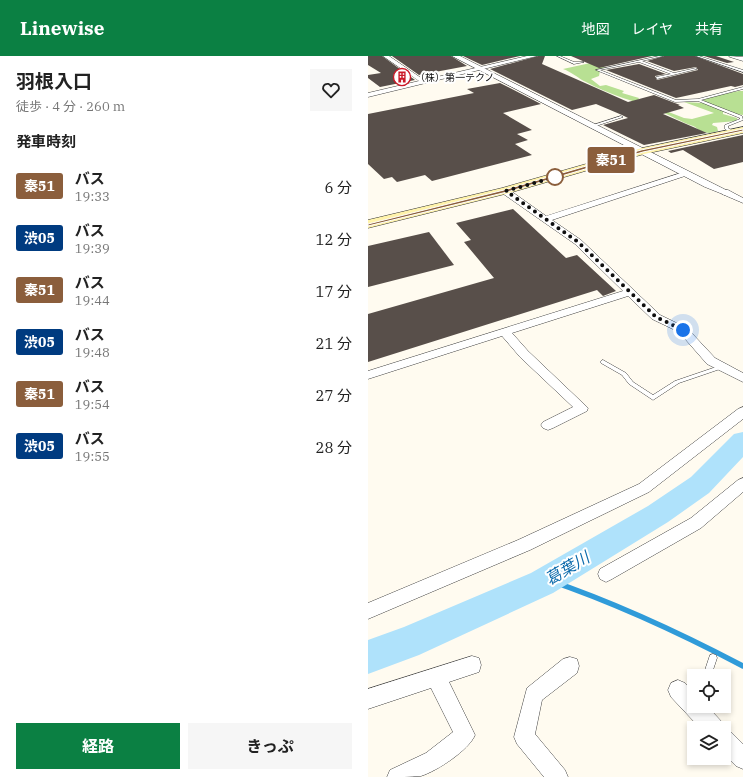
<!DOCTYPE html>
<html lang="ja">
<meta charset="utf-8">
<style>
:root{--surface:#fff;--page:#f6f6f6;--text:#222;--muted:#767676;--accent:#0b8043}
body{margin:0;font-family:"IBM Plex Serif","Noto Sans JP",serif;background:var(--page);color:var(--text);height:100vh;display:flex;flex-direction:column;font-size:15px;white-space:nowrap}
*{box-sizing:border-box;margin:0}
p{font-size:13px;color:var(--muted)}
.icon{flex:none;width:22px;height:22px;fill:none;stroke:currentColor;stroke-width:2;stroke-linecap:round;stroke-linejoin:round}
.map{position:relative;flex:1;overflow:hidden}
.sheet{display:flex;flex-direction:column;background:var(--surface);width:368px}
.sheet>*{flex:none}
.badge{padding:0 8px;border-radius:3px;font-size:14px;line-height:26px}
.buttons{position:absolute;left:319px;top:613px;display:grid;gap:8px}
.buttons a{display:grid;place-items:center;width:44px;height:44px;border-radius:0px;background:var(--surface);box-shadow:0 2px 6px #0003;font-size:20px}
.you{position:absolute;width:20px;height:20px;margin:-10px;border:3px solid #fff;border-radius:50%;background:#1a73e8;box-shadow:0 0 0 6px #1a73e833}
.map>.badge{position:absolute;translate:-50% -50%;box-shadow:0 0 0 2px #fff}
h2{padding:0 16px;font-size:15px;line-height:36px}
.round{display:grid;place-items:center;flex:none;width:42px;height:42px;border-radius:0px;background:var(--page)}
.summary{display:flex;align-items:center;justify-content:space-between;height:68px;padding:0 16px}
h1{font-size:19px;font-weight:700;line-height:30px}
.cta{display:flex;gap:8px;margin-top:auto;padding:8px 16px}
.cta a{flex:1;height:46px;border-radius:0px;background:var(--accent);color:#fff;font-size:16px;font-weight:700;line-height:46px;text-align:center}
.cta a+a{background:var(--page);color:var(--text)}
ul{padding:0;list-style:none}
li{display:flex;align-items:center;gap:12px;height:52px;padding:0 16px}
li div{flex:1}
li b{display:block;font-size:15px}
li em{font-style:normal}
li .badge{min-width:44px;font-weight:700;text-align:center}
header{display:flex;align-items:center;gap:24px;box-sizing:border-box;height:56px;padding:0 20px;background:var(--accent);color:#fff}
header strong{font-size:19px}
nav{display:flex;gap:22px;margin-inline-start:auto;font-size:14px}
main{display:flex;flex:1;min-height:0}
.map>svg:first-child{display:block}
.forest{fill:#b8e093}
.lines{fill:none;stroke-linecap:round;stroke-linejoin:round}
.stream{stroke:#309bd9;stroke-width:5.5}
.river{fill:#afe2fb;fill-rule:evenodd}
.building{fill:#584f4a}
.service-casing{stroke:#414141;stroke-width:1}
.minor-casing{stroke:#414141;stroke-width:1}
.tertiary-casing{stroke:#414141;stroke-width:1}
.secondary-casing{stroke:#303030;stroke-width:1}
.service{fill:#fff;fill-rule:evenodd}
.minor{fill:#fff;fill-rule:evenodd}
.tertiary{fill:#fff;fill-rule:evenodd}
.secondary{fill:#fff3ab;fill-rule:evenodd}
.line{fill:#8b5e3c;stroke:#fff}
.walk{stroke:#0e0e0e;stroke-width:4;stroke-dasharray:0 7.2}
.stop-dot{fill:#fff;stroke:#8b5e3c;stroke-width:2}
.labels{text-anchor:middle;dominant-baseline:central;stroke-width:4;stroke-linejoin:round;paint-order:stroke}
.far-poi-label{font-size:10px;fill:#0e0e0e;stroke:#fff;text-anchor:start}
.near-water-label{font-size:16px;font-style:italic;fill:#0c6bac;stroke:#fff}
</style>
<header>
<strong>Linewise</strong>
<nav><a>地図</a><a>レイヤ</a><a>共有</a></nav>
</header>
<main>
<section class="sheet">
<div class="summary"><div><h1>羽根入口</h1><p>徒歩 · 4 分 · 260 m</p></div><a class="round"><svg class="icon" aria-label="heart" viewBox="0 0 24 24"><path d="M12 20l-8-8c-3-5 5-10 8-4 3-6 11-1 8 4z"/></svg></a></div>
<h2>発車時刻</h2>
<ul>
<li><span class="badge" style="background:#8b5e3c;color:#fff">秦51</span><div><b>バス</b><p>19:33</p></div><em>6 分</em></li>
<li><span class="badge" style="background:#003b80;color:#fff">渋05</span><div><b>バス</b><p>19:39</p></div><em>12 分</em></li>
<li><span class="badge" style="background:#8b5e3c;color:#fff">秦51</span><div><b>バス</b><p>19:44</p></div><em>17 分</em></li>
<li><span class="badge" style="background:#003b80;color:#fff">渋05</span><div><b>バス</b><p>19:48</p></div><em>21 分</em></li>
<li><span class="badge" style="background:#8b5e3c;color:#fff">秦51</span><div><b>バス</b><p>19:54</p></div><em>27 分</em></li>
<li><span class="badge" style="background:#003b80;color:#fff">渋05</span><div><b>バス</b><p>19:55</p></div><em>28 分</em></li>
</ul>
<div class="cta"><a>経路</a><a>きっぷ</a></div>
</section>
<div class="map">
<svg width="375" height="721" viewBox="0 0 375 721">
<rect width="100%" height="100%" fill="#fffbf0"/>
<path class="forest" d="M227,6L234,11L240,12L232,15L231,20L223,23L232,30L238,29L256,35L254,37L271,42L270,44L316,62L324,63L346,57L316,46L334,47L338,41L371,35H375V59L355,56V58L369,62V65L345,67L344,69L349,71L350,75C344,77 340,78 333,75C330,74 328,71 325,70C313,66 304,60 292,55C267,45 241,39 218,26C211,23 204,16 195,13Z"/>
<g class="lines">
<path class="stream" d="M180,524C248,547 312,577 375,610"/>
<polygon class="river" points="375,376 375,401 341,437 300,466 185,537 51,599 0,618 0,584 36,571 163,517 280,450 323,421 366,378"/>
</g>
<g class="building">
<polygon points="0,0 14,0 47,24 12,31 0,22 0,19 13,17 0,9"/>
<polygon points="24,0 83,0 99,10 51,19"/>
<polygon points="95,0 152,0 114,9"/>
<polygon points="170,0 177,0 174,8 260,46 286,39 312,49 310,49 316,52 295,58 339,77 276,89 235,69 260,62 254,59 228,48 204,54 122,13"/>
<polygon points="203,0 284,0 231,12"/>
<polygon points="296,0 327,0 375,18 375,29 367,31 363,30 308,42 238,14 271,8 298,18 287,20 289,24 330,14 328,11 306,15 279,5"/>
<polygon points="336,0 348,0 366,6 359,7"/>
<polygon points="132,27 173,48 135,57 164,74 149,78 160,84 147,88 164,99 64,125 57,119 29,126 24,121 16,123 0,108 0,58 106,37 99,33"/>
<polygon points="375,79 375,106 346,113 315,94 303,97 300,95"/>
<polygon points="145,153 198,202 209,199 248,235 235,240 229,234 0,306 0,258 126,222 96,186 103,184 88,167"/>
<polygon points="61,176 86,209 0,231 0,190"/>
</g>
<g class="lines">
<g class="service-casing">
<g id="service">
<polygon points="189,0 192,0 206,6 216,6 206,8"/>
<polygon points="291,0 295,0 274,5 306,17 328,12 329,13 289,23 288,21 303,18 271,6 232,14 308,44 330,43 375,31 375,33 333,44 374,60 375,64 360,70 360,72 365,75 365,77 363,77 357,73 357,69 372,63 372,62 330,45 307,46 228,14"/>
<polygon points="328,0 331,0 375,14 375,16"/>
<polygon points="253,60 255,61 225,71 222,70"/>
<polygon points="235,304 258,317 265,326 285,339 307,325 351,310 353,309 356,311 355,312 311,327 285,344 261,328 254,319 233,307 232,306 233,305"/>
<polygon points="345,598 348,599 349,602 343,620 335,620 342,599"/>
</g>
</g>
<g class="minor-casing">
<g id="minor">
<polygon points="15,0 21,0 56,24 159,0 169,0 0,41 0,37 51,25"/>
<polygon points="316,116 323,118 184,164 213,184 292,259 319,272 347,302 375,317 375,326 339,308 311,276 284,263 260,240 144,277 160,295 220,352 219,355 185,372 180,374 175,372 173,369 175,366 205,351 152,301 134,280 0,323 0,315 255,235 207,188 134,137 134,133 140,133 178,160"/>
<polygon points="354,134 360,134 375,142 375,147 354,138"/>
<polygon points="375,351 375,363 281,436 162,494 0,563 0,547 150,484 271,428 370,353"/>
<polygon points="375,422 375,436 333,472 244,523 238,526 232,523 230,518 232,513 323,462 370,424"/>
<path d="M104,600L111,602L113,609L111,616L81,626L107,679C101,694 69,715 53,720C43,721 29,721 19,721L22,714L58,697L85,676L63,632L0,653V633Z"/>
<polygon points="202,601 209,603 211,610 209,617 174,644 167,678 197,714 200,721 176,721 149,688 146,681 159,632 195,603"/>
<polygon points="310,624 317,627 326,637 326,650 339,650 353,665 356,672 332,672 303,641 300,634 303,627"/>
<polygon points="356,673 363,676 375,688 375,713 368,710 356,698"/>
</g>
</g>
<g class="tertiary-casing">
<g id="tertiary">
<polygon points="84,0 92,0 362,136 357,139 337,131"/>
<polygon points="361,0 375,1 375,5 362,1"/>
</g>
</g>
<g class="secondary-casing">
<polygon id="secondary" points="375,71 375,77 276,98 141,137 0,172 0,164 134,132 274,92"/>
</g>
<use href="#service" class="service"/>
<use href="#minor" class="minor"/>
<use href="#tertiary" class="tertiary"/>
<use href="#secondary" class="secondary"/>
</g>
<polygon class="line" points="375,73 375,75 275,96 139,136 0,170 0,168 136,134 273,94"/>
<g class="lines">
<polyline class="walk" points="187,121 138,135 210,186 288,261 315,274"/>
</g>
<defs>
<g id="building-ring" transform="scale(0.9)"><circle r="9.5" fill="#fff" stroke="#cb1928" stroke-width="1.5"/><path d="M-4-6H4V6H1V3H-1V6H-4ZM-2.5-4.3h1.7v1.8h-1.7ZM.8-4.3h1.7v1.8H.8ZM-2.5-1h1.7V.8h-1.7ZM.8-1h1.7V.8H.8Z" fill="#cb1928"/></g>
</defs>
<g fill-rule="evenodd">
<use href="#building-ring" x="34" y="21"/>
</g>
<circle class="stop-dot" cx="187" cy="121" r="8"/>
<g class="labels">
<g class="far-poi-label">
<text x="47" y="21">（株）第一テクノ</text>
</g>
<g class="near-water-label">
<text transform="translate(199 512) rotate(-31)">葛葉川</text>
</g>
</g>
</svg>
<div class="buttons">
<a><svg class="icon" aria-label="locate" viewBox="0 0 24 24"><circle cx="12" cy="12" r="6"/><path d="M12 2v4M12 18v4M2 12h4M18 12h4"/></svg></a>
<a><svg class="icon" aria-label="layers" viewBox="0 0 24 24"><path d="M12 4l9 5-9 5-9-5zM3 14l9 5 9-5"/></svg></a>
</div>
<div class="you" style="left:315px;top:274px"></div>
<b class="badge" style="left:243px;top:104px;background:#8b5e3c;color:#fff">秦51</b>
</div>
</main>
